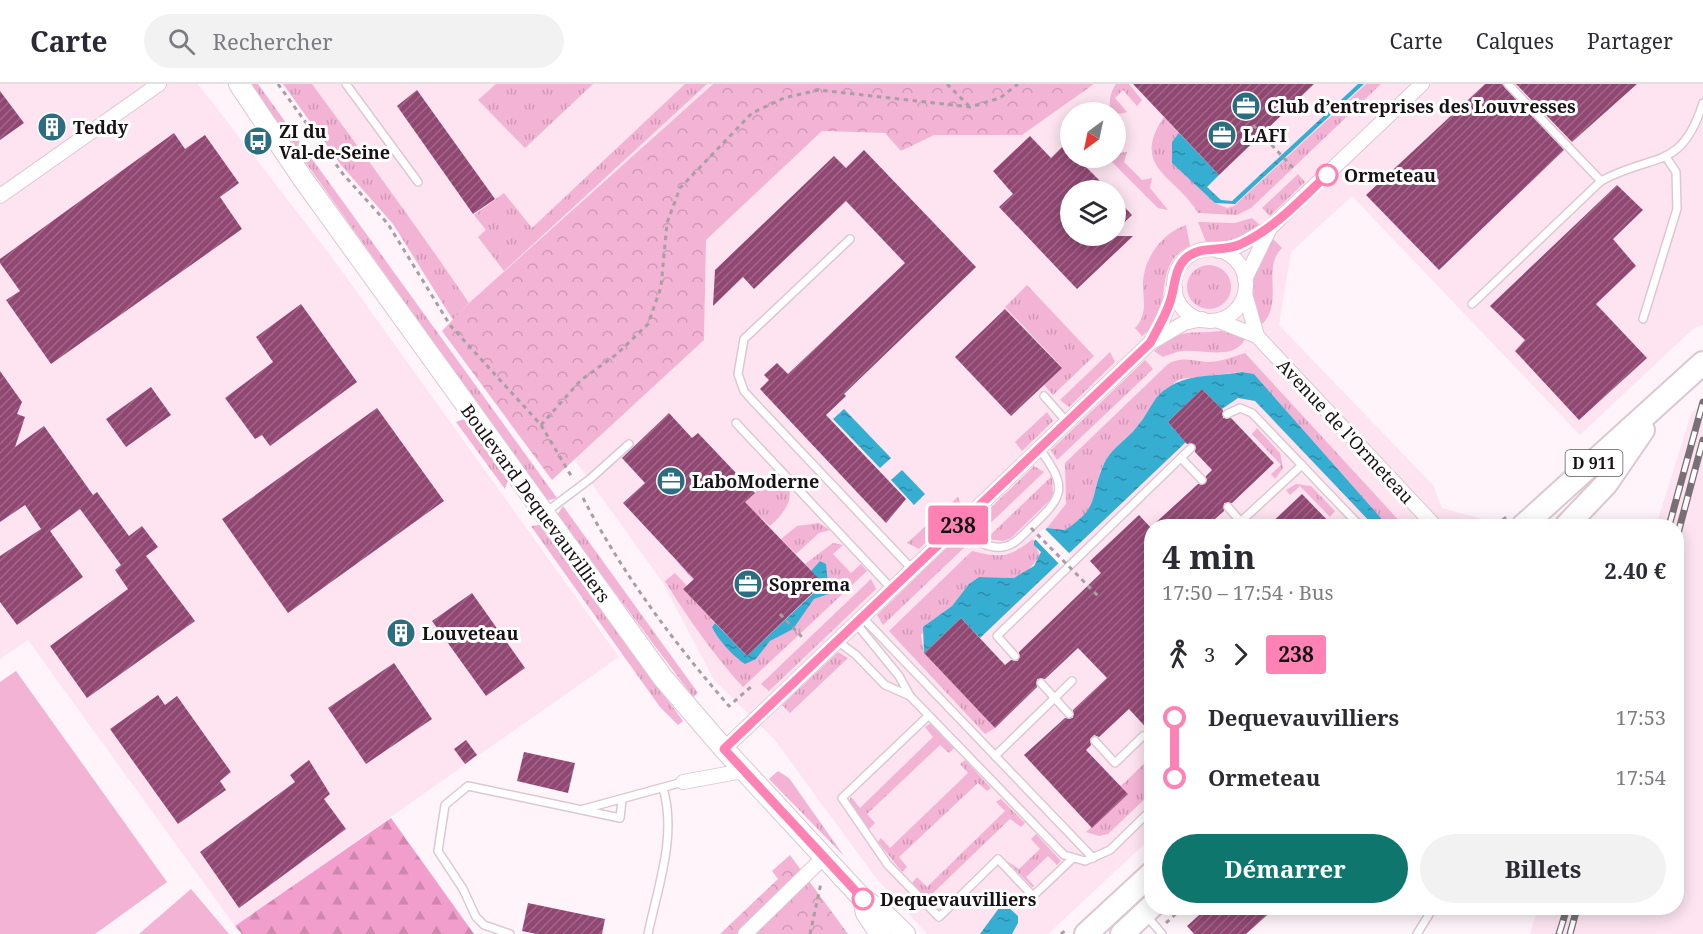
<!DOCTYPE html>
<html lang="fr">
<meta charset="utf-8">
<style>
:root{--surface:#fff;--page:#f2f2f3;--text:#2b2b33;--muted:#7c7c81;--line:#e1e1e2;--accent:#0f766e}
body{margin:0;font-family:"Noto Serif",serif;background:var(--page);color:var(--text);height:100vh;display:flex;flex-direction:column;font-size:22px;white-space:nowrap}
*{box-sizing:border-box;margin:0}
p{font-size:20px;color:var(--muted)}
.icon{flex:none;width:33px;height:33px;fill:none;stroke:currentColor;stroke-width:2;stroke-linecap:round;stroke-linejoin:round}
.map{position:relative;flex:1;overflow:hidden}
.panel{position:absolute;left:1144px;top:435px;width:540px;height:396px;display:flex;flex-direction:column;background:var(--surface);border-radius:24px;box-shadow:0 3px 15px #0003}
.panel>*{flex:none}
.badge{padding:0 12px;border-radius:4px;font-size:21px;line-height:39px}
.needle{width:39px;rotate:213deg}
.tools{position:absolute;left:1060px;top:18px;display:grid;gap:12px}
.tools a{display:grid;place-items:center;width:66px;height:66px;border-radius:50%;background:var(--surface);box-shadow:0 3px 15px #0003;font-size:30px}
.map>.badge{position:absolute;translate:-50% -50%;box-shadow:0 0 0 3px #fff}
.legs{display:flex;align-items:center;gap:9px;height:66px;padding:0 18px;font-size:20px}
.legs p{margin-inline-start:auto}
.overview{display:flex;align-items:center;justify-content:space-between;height:102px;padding:0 18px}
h1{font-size:33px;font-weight:700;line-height:45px}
.button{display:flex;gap:12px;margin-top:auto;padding:12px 18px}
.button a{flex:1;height:69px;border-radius:36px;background:var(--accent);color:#fff;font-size:24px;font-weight:700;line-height:69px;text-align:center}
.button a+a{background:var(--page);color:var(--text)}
ul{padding:0 18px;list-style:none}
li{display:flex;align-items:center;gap:21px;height:60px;font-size:22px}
li i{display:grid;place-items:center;width:9px;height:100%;margin:0 8px;background:currentColor}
li i::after{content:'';width:15px;height:15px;margin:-8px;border:4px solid;border-radius:50%;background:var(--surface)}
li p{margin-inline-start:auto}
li:first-child i{background:linear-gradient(#0000 50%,currentColor 0)}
li:last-child i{background:linear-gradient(currentColor 50%,#0000 0)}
header{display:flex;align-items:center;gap:36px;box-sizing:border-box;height:84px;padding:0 30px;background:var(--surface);border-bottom:2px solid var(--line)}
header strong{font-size:28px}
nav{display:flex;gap:33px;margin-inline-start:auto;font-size:21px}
.search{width:420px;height:54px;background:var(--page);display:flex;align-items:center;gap:15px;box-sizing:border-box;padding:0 21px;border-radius:33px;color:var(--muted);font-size:22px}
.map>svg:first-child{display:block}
.built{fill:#fde4f0;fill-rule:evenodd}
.grass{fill:url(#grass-tufts)}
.forest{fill:url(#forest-firs)}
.park{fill:url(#park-crowns)}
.pitch{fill:#f3b3d5}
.water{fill:url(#water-ripples)}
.pier{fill:#fef4f9}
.building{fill:url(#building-hatch)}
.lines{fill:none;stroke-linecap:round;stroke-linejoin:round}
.service-casing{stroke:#ddc7d2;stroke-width:10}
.minor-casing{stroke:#ddc7d2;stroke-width:16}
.secondary-casing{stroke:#ddc7d2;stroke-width:22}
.primary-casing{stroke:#ddc7d2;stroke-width:26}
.path{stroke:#a89fa4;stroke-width:3;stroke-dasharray:4.5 4.5;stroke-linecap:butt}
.service{stroke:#fff;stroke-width:7}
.minor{stroke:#fff;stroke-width:14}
.secondary{stroke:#fff;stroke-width:20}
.primary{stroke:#fff;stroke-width:22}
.rail-casing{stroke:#787074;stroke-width:7}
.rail{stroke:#fff;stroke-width:4.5;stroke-dasharray:14;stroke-linecap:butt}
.path-bridge{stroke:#a89fa4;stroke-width:3;stroke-dasharray:4.5 4.5;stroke-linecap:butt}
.line-1-casing{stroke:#fff;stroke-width:14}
.line-1{stroke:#ff82b4;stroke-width:9}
.stop-1-dot{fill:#fff;stroke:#ff82b4;stroke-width:3}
.labels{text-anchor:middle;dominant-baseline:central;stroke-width:6;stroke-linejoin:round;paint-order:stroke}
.shield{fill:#fff;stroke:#5d585b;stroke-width:1.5}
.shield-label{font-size:16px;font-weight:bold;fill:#181115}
.poi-label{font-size:18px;font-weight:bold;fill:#181115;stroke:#fff;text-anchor:start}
.stop-label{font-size:18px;font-weight:bold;fill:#181115;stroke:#fff;text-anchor:start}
.street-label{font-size:18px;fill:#181115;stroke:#fff}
</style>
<header>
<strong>Carte</strong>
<div class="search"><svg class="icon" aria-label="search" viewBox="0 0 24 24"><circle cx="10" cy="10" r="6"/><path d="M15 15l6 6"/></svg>Rechercher</div>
<nav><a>Carte</a><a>Calques</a><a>Partager</a></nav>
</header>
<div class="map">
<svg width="1703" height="850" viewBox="0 0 1703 850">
<defs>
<pattern id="grass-tufts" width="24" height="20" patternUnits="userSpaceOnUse" patternTransform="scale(1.5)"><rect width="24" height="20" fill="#f3b3d5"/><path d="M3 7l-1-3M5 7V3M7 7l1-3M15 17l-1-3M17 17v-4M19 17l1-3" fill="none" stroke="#d099b6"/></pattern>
<pattern id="forest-firs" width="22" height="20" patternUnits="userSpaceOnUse" patternTransform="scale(1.5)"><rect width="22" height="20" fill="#f29ecc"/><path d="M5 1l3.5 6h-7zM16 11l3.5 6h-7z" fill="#cf87ae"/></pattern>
<pattern id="park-crowns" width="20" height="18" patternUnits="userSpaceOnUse" patternTransform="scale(1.5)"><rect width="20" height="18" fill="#f3b3d5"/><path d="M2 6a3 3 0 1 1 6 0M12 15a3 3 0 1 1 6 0" fill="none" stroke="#d099b6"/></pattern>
<pattern id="water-ripples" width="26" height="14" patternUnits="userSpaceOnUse" patternTransform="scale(1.5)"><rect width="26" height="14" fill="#36aed1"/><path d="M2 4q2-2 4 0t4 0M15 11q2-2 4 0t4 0" fill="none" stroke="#2d8ca8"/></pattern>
<pattern id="building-hatch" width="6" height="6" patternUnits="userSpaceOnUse" patternTransform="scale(1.5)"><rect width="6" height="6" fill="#924773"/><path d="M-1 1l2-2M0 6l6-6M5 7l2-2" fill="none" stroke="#9e6988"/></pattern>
</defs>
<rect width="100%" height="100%" fill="#fef4f9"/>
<g class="built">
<polygon points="0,0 198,0 331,172 619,573 235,842 28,556 0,575"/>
<polygon points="312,0 713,0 469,219 420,148 400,124"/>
<path d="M1094,0H1703V241L1693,245L1580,351L1352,112L1291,168L1279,241L1433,401L1442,424L1490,437L1485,442H1152V753L1048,850H927L876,794L774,655L714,596L663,499L574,375L704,256L706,156L822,47L885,49L902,66L934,51H1022ZM1071,28H1116V74H1071ZM1071,106H1116V152H1071Z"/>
<polygon points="1703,318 1703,850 1530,850 1538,824 1677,824 1677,442 1656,442 1691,330"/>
</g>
<g class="grass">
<polygon points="250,0 258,0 557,414 546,417"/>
<path d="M283,0H312C365,72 419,145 469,219L453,236L393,140L341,81Z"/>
<polygon points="496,0 593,0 525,64 478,16"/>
<polygon points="685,0 707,0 504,187 478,153 486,146 474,131 504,109 532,144"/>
<path d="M1116,0H1129L1142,16L1137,22L1123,6L1115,14L1127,28C1106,36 1107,12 1116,0Z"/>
<path d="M1366,0H1381L1251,124L1237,131L1198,129C1177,92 1129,84 1164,33L1179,49L1172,59L1215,119L1227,124L1234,122Z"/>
<polygon points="1127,68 1124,78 1142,96 1152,94 1150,104 1168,126 1158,124 1111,77 1116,74 1116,69"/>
<polygon points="1298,90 1305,98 1270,132 1262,124"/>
<polygon points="1252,134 1260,141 1234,158 1206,158 1198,138 1235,139"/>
<path d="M1186,141L1190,162C1148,182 1179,225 1142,252L1135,244C1148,231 1143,216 1143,199C1144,174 1162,149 1186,141Z"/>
<path d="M1273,155L1282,164C1261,184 1285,220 1261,241C1243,217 1255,175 1273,155Z"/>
<circle cx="1209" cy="203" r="22"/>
<polygon points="1027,201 1094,272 1053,311 1044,301 1062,283 1005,223"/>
<path d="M1222,247L1245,255C1234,277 1201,265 1182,267C1175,268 1169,271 1163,273L1154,267C1185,242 1185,251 1222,247Z"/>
<polygon points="1110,268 1115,278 1069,323 1060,316"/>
<path d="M1245,269L1404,442H1388L1254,290L1242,288L1180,295C1162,307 1152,322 1140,339C1130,354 1111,364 1103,381C1088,416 1104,420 1065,446L1047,444L1066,420L1065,379L1168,280C1182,272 1192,277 1207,278C1220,278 1233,273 1245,269Z"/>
<polygon points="1145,276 1153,285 1057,376 1051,366"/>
<polygon points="1047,328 1053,337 1022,367 1015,358"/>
<polygon points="464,335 508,396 505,405 456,338"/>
<polygon points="1257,344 1280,369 1283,384 1275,395 1271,390 1281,381 1252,350"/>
<polygon points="1034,382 1044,388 981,448 976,438"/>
<path d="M777,388C801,407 787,427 770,442L760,433L693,496L679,480Z"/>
<polygon points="1052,392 1053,413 1011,454 1003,457 986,455"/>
<polygon points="1296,400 1311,402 1335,427 1330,433 1300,402 1290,411 1286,406"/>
<polygon points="958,413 962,423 919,465 907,459"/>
<polygon points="563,422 698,609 693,613 557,431"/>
<polygon points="819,439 830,446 819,449 796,470 781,455 797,442"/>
<polygon points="540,441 683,637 678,641 660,623 531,442"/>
<polygon points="958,453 969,459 883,541 877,531"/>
<path d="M1033,455L1040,472L1026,489L1014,494L979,493L969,500L952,522L933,536L921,551L924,569L995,644L985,650L889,547L972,467C1002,474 1008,474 1033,455Z"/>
<path d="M833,459L843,461L833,470L851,489L861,480L867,487L743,603C715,573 687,533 665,497L675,489L687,502L684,506L715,539L712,543L739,576L756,575L770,557L799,536L814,515L827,511L829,498L820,477L811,487L805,480Z"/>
<polygon points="871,495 876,505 769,607 761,600"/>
<polygon points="838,568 848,574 790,629 782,621"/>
<polygon points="931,639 954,664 949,669 940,661 867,730 875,739 869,745 849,717 851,713 860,724 933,653 925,643"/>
<polygon points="1152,672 1152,708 1108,750 1099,752 1086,748 1128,710 1121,702"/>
<polygon points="965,676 991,704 987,707 978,699 899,773 907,783 902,788 878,758 881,754 890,764 968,689 960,680"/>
<polygon points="778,687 789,694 844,772 769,695"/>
<polygon points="1001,715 1025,739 1021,743 1010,735 933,809 942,819 936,824 912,799 917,793 927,803 1005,727 996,718"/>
<polygon points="1036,750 1061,777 1057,781 1048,772 1026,793 1034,802 1032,803 1007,777 1019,785 1040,765 1031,755"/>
</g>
<polygon class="forest" points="391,734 474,850 242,850 235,842"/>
<g class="park">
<polygon points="713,0 1094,0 1022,51 934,51 901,67 885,49 822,47 706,156 704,256 552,396 442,247 469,219"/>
<polygon points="790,771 848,850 720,850 778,795 772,787"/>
</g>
<g class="pitch">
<polygon points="16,587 167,798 95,850 0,850 0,598"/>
<polygon points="191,805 229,850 139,850"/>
</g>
<g class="water">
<polygon points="1358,0 1364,0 1235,120 1215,119 1172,79 1172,58 1179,49 1219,91 1207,103 1221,116 1232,117"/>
<path d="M1242,288L1254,290L1388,442H1374L1255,317L1238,314L1222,325L1202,305L1168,338L1186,358L980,554L961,534L924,569L923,543L952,522L969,500L979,493L1014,494L1034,482L1041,468L1034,461V457L1047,444L1065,446C1101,422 1089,415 1103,382C1110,364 1129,355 1139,340C1146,332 1150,322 1157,313C1182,287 1210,294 1242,288Z"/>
<polygon points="844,325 891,374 880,384 833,335"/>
<polygon points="902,386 925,410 914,421 891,396"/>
<path d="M820,477L826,480L829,510L814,515L793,545L770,557L756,575L745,580C734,573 718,556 712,543L715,539L747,572L823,500L811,487Z"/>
<polygon points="1007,822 1018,832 1018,839 1012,850 980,850 999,824"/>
</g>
<polygon class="pier" points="1044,444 1072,472 1061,482 1034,454"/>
<g class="building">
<polygon points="1133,0 1314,0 1219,91"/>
<polygon points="1485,0 1502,0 1564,66 1439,186 1366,111"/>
<polygon points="1516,0 1637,0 1572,58"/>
<polygon points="417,6 495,115 473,130 397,22"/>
<polygon points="0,7 24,39 0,56"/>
<polygon points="174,49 185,65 205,51 239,99 220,113 242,145 51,280 6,216 20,207 0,179 0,175"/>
<polygon points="1030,52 1051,74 1065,60 1071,67 1071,74 1077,74 1109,106 1071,106 1071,152 1133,152 1077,205 999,123 1013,110 993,87"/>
<polygon points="864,66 976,183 844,310 846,312 826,331 906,415 886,439 760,305 769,296 764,291 777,279 788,290 905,179 846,117 754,205 743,193 713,222 715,186 834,72 846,84"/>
<polygon points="1617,101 1643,126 1613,155 1636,182 1596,220 1647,274 1579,336 1515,267 1525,256 1490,222"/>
<polygon points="1116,114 1132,131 1116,146"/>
<polygon points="301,220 357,298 270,362 262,351 255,355 225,314 273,278 256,253"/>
<polygon points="1005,225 1062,284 1011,332 955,273"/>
<polygon points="0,287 22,318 17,330 25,333 15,363 44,342 93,411 97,408 129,452 142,442 158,463 146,472 195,537 87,614 50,562 128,505 115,486 121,481 80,425 50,447 83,493 17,541 0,518 0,472 41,445 25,421 0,438"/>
<polygon points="151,303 171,331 126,363 106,335"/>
<polygon points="1202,305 1223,326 1223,334 1231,334 1274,379 1232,419 1224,419 1224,427 1207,442 1152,442 1198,400 1205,400 1206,392 1212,386 1195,368 1195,361 1187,360 1168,338"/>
<polygon points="377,324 444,417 288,529 222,435"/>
<polygon points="669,329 692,354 698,349 755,409 745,418 823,499 747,572 683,505 694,495 623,419 645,399 622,374"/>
<polygon points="1302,410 1333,442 1268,442"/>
<polygon points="1139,431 1152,445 1152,650 1129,625 1099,653 1094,651 1090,655 1091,661 1086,666 1128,710 1092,744 1024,671 1065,634 1073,634 1073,626 1107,594 1078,564 1045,595 1037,595 1037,603 995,644 924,569 961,534 1005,581 1011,576 1018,577 1019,568 1101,489 1090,477"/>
<polygon points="472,509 525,584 486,612 432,537"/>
<polygon points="394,579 432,635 366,680 328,624"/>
<polygon points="158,611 165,621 177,612 231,688 220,697 226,706 178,740 110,645"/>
<polygon points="466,656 477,671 465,680 454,665"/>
<polygon points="524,668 575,679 568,709 517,697"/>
<polygon points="309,676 330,710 324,715 346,745 239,824 200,768 295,698 290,691"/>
<polygon points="528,819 605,835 602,850 536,850 522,847"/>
<polygon points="1207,824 1275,824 1246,850 1194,850 1187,842"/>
</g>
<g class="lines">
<g class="service-casing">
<g id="service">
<polyline points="346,0 418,98"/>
<path d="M1508,0L1601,97C1654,68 1681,88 1703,19"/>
<polyline points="850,155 744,255 738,290 744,307 752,316 912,485"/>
<polyline points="1472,220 1601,97"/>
<polyline points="1643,235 1677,125 1676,88 1666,73"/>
<polyline points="1044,312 1067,338"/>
<polyline points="1227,330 1240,324 1252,329 1360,442"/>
<polyline points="736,339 891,504"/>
<polyline points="1181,374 1202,396"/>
<polyline points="1228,423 1241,438"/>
<polyline points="546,428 590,395 629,360"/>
<path d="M957,442C971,452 984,465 1002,463C1013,462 1022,452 1029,445C1064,412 1069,405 1039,364"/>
<polyline points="1236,442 1302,381"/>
<polyline points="862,533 1093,774"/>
<polyline points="836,556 856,571 885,601 910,612 899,592 855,538"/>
<polyline points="1015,572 997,552 1191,364"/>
<polyline points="1041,599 1069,630"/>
<polyline points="910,612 1064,771 1085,777 1110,766 1152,725"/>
<polyline points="928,632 842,714 888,781 939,833 998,775 1033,812 1073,774"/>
<polyline points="1095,657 1115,679 1143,652"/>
<polyline points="995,672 1072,597"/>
<polyline points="584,725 683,698"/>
<polyline points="1146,831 1162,850"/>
<polyline points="510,850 484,841 476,833 463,805 438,767 445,721 468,702 620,734 622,716"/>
<path d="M648,850C658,802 677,752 663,704"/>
<polyline points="1417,850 1433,824"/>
</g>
</g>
<g class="minor-casing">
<g id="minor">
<polyline points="0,112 159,0"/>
<circle cx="1210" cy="201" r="36"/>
<polyline points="1219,167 1238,162 1270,144 1422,0"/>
<polyline points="1245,195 1270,144"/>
<polyline points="1245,210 1257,252"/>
<polyline points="1219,237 1257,252 1435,442"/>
<polyline points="1151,257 1162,238 1175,204"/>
<polyline points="724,665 1150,259 1184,239 1202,235"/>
<polyline points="683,698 743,687"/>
<polyline points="745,850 824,773"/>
</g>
</g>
<g class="secondary-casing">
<g id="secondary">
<polyline points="239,0 303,95 663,594 724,665 863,815 880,826 905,850"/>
<polyline points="863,815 866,829 880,850"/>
</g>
</g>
<g class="primary-casing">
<g id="primary">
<polyline points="1523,442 1703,279"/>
<polyline points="1566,442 1606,400 1643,346"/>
<polyline points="1086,850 1152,789"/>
<polyline points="1122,850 1152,822"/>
</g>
</g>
<g class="path">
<polyline points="278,0 343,90 388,140 450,241 541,341 573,395"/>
<polyline points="947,0 969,22"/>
<polyline points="1253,41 1295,86"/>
<polyline points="541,341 581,296 617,270 648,240 661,203 667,139 680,104 752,29 784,14 819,6 970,23 1000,14 1018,0"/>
<path d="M583,414C622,489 674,559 729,622L753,601"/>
<polyline points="1496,442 1506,433"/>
<polyline points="780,530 802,553"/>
<polyline points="1166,839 1182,824"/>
<polyline points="810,850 821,799"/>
<polyline points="1061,850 1067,845"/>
</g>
<use href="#service" class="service"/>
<use href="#minor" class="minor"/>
<use href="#secondary" class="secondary"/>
<use href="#primary" class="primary"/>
<g class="rail-casing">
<g id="rail">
<polyline points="1669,442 1703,318"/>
<polyline points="1677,453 1703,356"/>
<polyline points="1559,850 1567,824"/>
<polyline points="1570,850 1577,824"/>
</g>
</g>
<use href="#rail" class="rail"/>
<polyline class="path-bridge" points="1031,444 1100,514"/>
</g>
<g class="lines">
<g class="line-1-casing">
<path id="line-1" d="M863,815L724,665L1150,259C1157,246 1165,233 1170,218C1175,204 1174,186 1185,175C1200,160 1223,169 1241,160C1275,144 1300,116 1327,91"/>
</g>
<use href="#line-1" class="line-1"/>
</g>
<defs>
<g id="office-disc" transform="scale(1.5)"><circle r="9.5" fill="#2d6d81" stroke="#fff"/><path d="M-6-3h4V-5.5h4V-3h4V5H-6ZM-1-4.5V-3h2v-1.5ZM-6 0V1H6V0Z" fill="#fff"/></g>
<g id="building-disc" transform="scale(1.5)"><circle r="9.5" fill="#2d6d81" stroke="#fff"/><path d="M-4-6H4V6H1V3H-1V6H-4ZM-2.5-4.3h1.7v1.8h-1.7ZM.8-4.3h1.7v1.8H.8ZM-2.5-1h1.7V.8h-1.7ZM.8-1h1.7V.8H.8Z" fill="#fff"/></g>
<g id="bus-disc" transform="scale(1.5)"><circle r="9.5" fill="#2d6d81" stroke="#fff"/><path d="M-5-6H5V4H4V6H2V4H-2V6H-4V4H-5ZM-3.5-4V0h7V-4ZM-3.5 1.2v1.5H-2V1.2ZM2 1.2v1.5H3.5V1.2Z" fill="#fff"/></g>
</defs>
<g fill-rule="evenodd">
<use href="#office-disc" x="1246" y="22"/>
<use href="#building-disc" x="52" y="43"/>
<use href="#office-disc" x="1222" y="51"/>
<use href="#bus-disc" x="258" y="57"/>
<use href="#office-disc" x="671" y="397"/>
<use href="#office-disc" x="748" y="500"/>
<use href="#building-disc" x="401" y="549"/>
</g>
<g class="stop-1-dot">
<circle cx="1327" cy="91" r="10"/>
<circle cx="863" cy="815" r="10"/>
</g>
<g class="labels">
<rect class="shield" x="1565.5" y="366" width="57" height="26" rx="4.5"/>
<g class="shield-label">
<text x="1594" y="379">D 911</text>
</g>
<g class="poi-label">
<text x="1267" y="22">Club d’entreprises des Louvresses</text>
<text x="73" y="43">Teddy</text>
<text x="279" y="47">ZI du<tspan x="279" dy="21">Val-de-Seine</tspan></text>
<text x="1243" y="51">LAFI</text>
<text x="692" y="397">LaboModerne</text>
<text x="769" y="500">Soprema</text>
<text x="422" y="549">Louveteau</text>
</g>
<g class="stop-label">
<text x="1344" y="91">Ormeteau</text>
<text x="880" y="815">Dequevauvilliers</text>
</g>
<g class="street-label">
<text transform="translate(1346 347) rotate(47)">Avenue de l'Ormeteau</text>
<text transform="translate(536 419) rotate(54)">Boulevard Dequevauvilliers</text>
</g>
</g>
</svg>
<div class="tools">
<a><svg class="needle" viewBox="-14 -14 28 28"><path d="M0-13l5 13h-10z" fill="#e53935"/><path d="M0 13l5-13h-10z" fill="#7c7c81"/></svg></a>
<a><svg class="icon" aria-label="layers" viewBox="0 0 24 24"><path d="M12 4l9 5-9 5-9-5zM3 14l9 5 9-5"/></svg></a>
</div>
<b class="badge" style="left:958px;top:441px;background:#ff82b4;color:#111">238</b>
<section class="panel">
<div class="overview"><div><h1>4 min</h1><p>17:50 – 17:54 · Bus</p></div><b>2.40 €</b></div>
<div class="legs"><svg class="icon" aria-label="walk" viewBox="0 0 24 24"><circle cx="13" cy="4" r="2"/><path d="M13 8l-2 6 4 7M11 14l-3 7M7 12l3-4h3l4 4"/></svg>3<svg class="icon" aria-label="forward" viewBox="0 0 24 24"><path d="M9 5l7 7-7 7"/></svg><b class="badge" style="background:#ff82b4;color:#111">238</b></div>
<ul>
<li><i style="color:#ff82b4"></i><b>Dequevauvilliers</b><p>17:53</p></li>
<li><i style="color:#ff82b4"></i><b>Ormeteau</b><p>17:54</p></li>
</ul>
<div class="button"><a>Démarrer</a><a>Billets</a></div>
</section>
</div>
